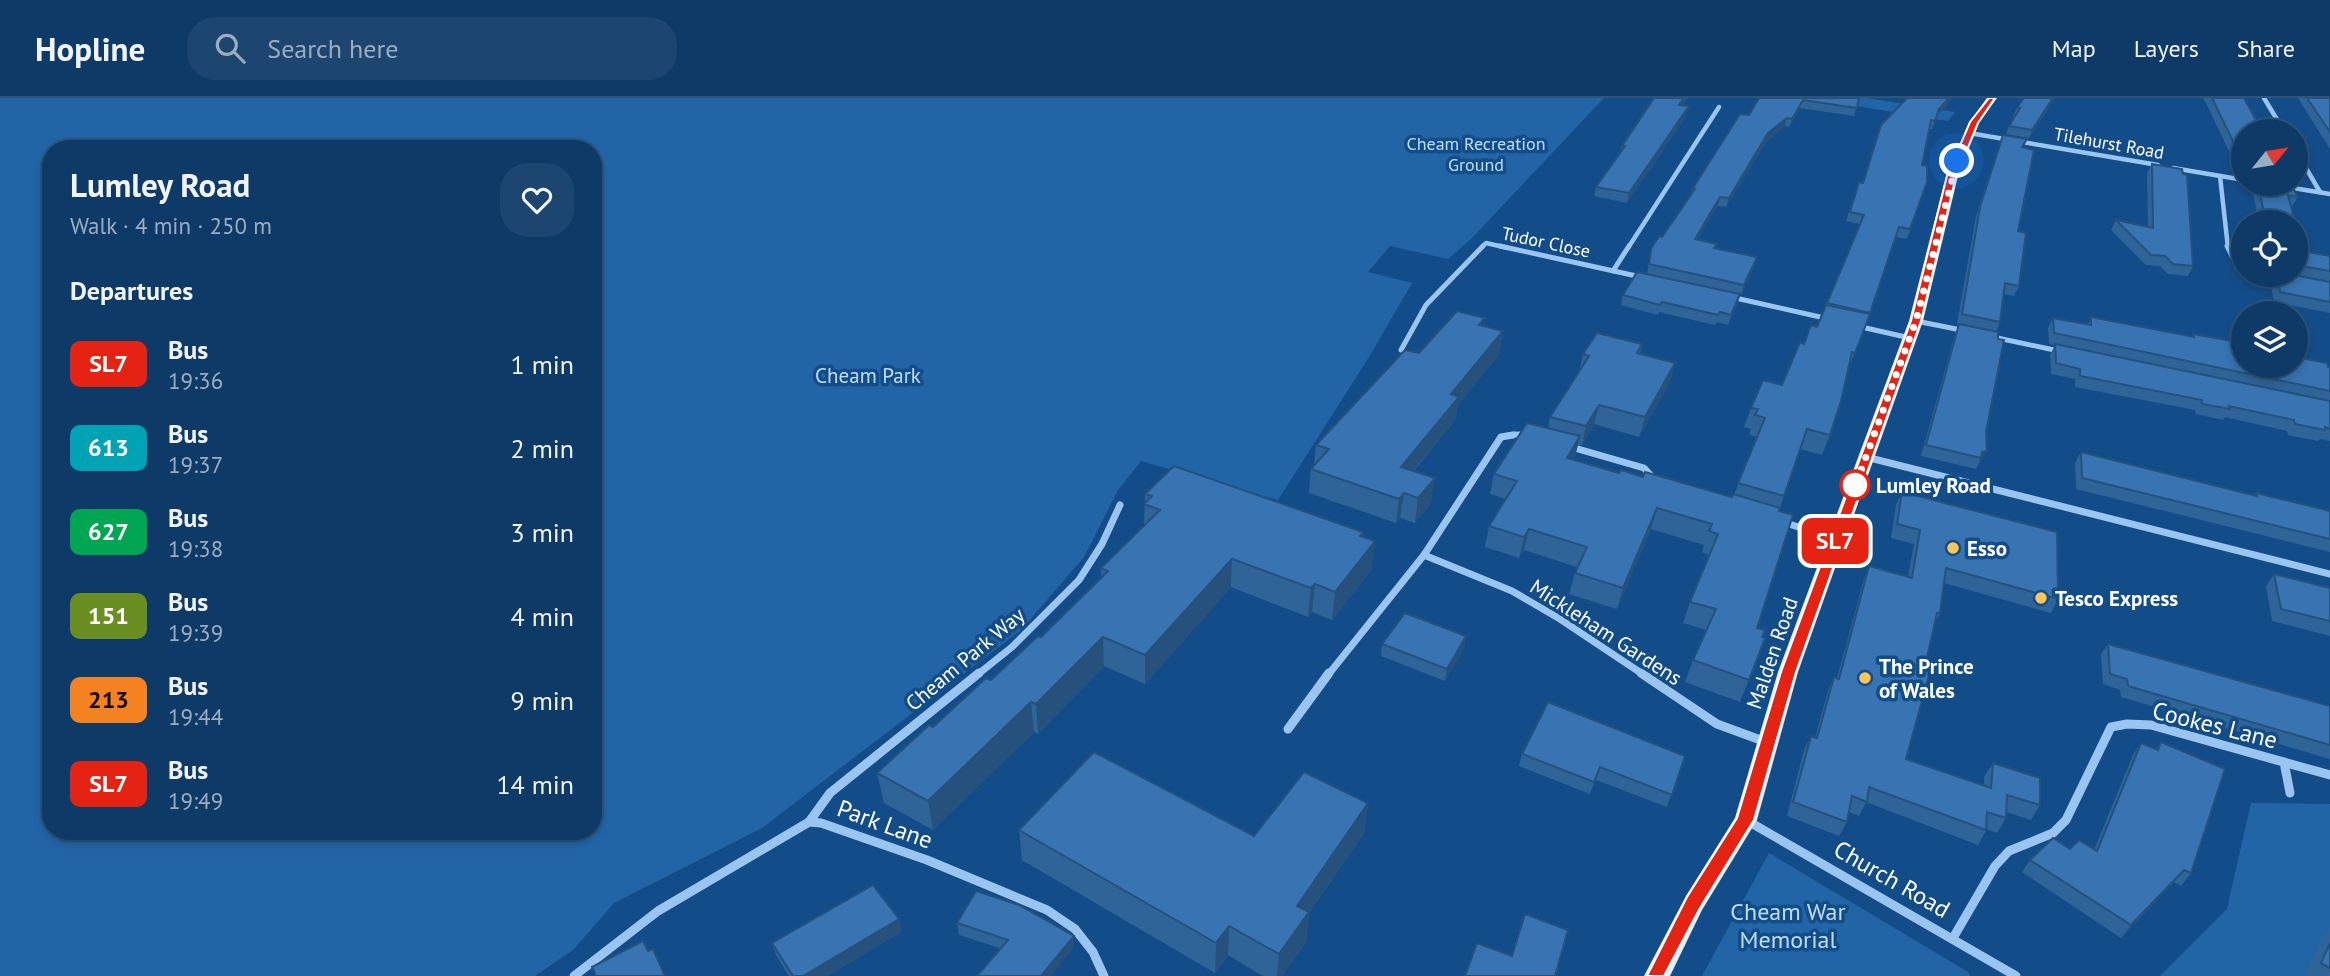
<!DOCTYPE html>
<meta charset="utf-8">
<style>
:root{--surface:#0e3a67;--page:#1c4570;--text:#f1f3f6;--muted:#9badc0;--line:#2e547b}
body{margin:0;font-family:"PT Sans",sans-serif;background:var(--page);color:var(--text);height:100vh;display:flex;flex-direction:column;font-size:26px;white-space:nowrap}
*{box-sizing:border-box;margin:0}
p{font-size:23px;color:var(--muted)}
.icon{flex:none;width:38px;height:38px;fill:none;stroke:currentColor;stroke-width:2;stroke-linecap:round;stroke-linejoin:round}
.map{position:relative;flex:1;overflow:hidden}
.sheet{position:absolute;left:42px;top:42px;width:560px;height:700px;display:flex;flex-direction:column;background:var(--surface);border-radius:28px;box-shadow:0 4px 10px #0003,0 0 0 2px var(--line)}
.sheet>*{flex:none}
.badge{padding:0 14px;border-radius:10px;font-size:24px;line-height:46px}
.needle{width:46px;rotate:60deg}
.tools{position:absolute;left:2231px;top:21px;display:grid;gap:14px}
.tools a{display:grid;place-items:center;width:77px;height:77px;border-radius:50%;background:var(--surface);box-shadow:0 4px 10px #0003,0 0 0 2px var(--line);font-size:35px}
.you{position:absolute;width:35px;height:35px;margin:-18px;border:5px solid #fff;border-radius:50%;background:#1a73e8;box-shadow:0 0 0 10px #1a73e833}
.map>.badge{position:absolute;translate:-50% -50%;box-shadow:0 0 0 4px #fff}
h2{padding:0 28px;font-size:26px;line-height:63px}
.round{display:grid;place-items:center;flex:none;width:74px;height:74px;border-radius:28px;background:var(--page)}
.headline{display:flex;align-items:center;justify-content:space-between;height:119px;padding:0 28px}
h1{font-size:33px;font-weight:700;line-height:52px}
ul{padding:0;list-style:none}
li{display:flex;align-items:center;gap:21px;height:84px;padding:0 28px}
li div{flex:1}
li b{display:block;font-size:26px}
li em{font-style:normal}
li .badge{min-width:77px;font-weight:700;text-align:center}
header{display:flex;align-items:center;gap:42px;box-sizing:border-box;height:98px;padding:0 35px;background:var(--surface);border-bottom:2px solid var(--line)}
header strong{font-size:33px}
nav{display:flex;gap:38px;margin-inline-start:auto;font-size:24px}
.search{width:490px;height:63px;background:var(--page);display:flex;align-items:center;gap:18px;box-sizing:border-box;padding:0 24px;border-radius:28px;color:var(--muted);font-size:26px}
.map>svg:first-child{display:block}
.green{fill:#2265a7;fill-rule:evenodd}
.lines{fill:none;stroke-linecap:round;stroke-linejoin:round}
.minor-far3{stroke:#99c5f0;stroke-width:4.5}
.minor-far2{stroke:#99c5f0;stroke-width:5}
.minor-far1{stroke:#99c5f0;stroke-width:7}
.minor{stroke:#99c5f0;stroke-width:9}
.primary{fill:#e2efff;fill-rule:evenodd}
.wall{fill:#2f6498}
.shaded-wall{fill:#26517c}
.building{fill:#3774b1;stroke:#26517c;stroke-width:2}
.line{fill:#e42313;stroke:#fff;stroke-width:2}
.walk{stroke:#fff;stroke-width:7;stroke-dasharray:0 12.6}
.stop-dot{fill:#fff;stroke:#e42313;stroke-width:3.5}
.poi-dot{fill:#ffc558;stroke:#134d89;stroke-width:2.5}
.labels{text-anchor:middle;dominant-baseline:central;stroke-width:7;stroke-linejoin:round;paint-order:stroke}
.far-park-label{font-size:18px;fill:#bfdefc;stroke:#134d89}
.far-street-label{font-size:18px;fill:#fff;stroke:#134d89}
.park-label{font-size:21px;fill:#bfdefc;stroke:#134d89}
.stop-label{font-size:21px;font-weight:bold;fill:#fff;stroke:#134d89;text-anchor:start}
.poi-label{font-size:21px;font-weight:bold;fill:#fff;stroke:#134d89;text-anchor:start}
.street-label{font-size:21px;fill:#fff;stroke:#134d89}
.near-street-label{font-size:24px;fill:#fff;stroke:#134d89}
.near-park-label{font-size:24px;fill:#bfdefc;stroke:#134d89}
</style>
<header>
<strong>Hopline</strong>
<div class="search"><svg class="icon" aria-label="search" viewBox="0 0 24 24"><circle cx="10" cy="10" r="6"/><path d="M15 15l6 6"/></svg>Search here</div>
<nav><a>Map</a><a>Layers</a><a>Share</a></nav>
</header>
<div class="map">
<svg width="2330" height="878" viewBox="0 0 2330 878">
<rect width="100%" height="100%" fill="#134d89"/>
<g class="green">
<path d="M0,0H1604L1470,142L1448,161L1390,148L1368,174L1412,185L1369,259L1278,402L1141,363L1118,392L1084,459L1021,532L762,730L614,805L573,852L535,878H0ZM51,51H593V733H51Z"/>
<polygon points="1807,0 1866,0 1955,14 1948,23"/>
<polygon points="2251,705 2330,706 2330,878 2160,878 2227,811"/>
<polygon points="1769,755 1968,874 1970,878 1702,878"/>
</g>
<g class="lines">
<g class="minor-far3">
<polyline points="2264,0 2284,33"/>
<polyline points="1969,35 2158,67"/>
<polyline points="2296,53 2320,94"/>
<polyline points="2173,70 2244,82"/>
<polyline points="2220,78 2228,150"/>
<polyline points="2268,86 2330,96"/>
<polyline points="1481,150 1486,145 1508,150"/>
<polyline points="1628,150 1719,9"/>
</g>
<g class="minor-far2">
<polyline points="1500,148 1641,179"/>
<polyline points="2227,148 2235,164 2244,169"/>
<polyline points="1613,173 1629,148"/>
<polyline points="1731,199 1829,221"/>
<polyline points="1916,223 1966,233"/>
<polyline points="1857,228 1910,240"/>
<polyline points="1988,238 2059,253"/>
<polyline points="1401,252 1426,207 1483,148"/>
<polyline points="1504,338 1515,336 1529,338"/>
</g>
<g class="minor-far1">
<polyline points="1513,337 1501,339 1424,457 1512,493 1560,521 1644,577"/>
<polyline points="1519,337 1529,338"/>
<polyline points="1571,349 1644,370 1653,380"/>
<polyline points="1866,359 2330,476"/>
<polyline points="1783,424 1835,441"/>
<polyline points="977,577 1012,549 1079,482 1102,446 1120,407"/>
<polyline points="1328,577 1424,457"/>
</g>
<g class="minor">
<polyline points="1641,575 1717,626 1766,644"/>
<polyline points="1288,631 1329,575"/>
<polyline points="2284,664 2290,695"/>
<polyline points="1746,722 2016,878"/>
<polyline points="809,724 830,695 979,575"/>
<polyline points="1953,840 1995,768 2009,753 2053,735 2066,722 2111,629 2127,626 2151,627 2330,677"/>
<polyline points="574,878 658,813 809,724 821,725 927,762 1047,812 1075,831 1093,854 1104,878"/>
</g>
<polygon class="primary" points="1987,0 1997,0 1979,25 1958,78 1923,223 1798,574 1757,722 1702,812 1670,878 1644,878 1686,798 1735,720 1778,574 1909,223 1946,78 1969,25"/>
</g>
<g class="wall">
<polygon points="1654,0 1688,0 1683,7 1687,17 1627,105 1594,98 1596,89 1620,55 1622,48"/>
<polygon points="1759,0 1859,0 1854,18 1800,10 1789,29 1785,28 1766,44 1726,109 1718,108 1697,141 1717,146 1715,150 1754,169 1741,197 1740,197 1737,207 1728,227 1717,224 1715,227 1659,214 1658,217 1621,207 1623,197 1647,176 1651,151 1662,139 1691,96 1693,90 1749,17"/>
<polygon points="1953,0 1937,18 1932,31 1929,31 1922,67 1927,84 1907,141 1896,139 1870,216 1847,274 1830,337 1822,357 1800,351 1779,413 1757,530 1762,539 1765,540 1740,604 1685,584 1693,562 1706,532 1683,525 1690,504 1709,457 1702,454 1704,447 1651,431 1617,511 1569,496 1575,475 1577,469 1524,452 1519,460 1485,449 1489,428 1506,401 1490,396 1494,376 1548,330 1550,319 1579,274 1583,256 1642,246 1640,256 1675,265 1670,284 1639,339 1594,326 1582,347 1578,347 1575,358 1573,362 1619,375 1643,379 1732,399 1734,397 1757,339 1749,337 1751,331 1744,329 1751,310 1782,287 1804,246 1817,229 1860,126 1846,123 1859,84 1862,85"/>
<polygon points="2024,0 2055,0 2029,40 2006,36 2009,28 2015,19 2013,18 2017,10"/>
<polygon points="2203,0 2244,0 2244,75 2239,74 2206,5"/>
<polygon points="2298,0 2330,0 2330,51"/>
<polygon points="2003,37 2023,50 2018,133 2019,188 2014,198 2004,196 2000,224 1996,234 1986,334 1981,364 1979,365 1976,371 1921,358 1955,236 1959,227 1957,226 1976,118"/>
<polygon points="2152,66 2193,168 2188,178 2168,176 2160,168 2146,167 2111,132 2116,122 2148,129 2147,75"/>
<polygon points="2251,86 2291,86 2298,99 2292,108 2291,108 2295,124 2259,124"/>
<polygon points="2296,128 2302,153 2330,158 2330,215 2274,204 2270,183 2274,177 2296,177"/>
<polygon points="2091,219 2191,239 2193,236 2330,269 2330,343 2320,341 2318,343 2288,337 2287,333 2225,319 2223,322 2196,316 2195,312 2075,289 2075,281 2051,276 2050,257 2055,247 2049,246 2048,230 2053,220 2088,226"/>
<polygon points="1484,228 1503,233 1499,256 1458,307 1455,322 1414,373 1431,405 1415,425 1400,420 1396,425 1309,395 1311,371 1314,367 1316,347 1419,255"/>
<polygon points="2081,354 2255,397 2256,395 2330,413 2330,454 2076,391 2075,365"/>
<polygon points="1902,394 2058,501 2051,515 1944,485 1940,515 1935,525 1925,568 1906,661 1984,687 1984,679 1993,665 2040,707 2031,722 2006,714 2006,720 1997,735 1987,731 1978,747 1866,704 1859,718 1849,714 1847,724 1839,738 1787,718 1804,652 1811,638 1815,640 1828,593 1834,579 1837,580 1864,481 1869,468 1908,479 1914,446 1891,440 1896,407"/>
<polygon points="1145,396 1363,434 1362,439 1372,471 1332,522 1312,514 1308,519 1231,489 1145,586 1104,568 1038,636 1034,634 933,732 884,705 877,675 1041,539 1101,481 1101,470 1144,427"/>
<polygon points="2274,476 2330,490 2330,538 2272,523 2266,488"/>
<polygon points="1466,538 1464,550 1445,583 1381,558 1382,546"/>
<polygon points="2108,546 2330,608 2330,661 2121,599 2120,592 2103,586 2101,556"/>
<polygon points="2161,644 2191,775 2181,788 2174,784 2121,840 2022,774 2030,762 2094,752 2133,657 2141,645 2156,651"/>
<polygon points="1522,656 1685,658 1667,709 1596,682 1590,696 1519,668"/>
<polygon points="1368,705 1364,735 1309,815 1306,844 1282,878 1263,878 1228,857 1215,875 1022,762 1019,732 1254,738"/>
<polygon points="899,821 901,834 827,878 789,878 776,857 772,845"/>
<polygon points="957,825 1074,838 1074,849 1000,850 959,837"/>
<polygon points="2330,830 2330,878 2304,878 2322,839"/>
</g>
<g class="shaded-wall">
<polygon points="1684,0 1688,0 1677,15 1679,7"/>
<polygon points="1949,0 1953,0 1936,19 1939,11"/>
<polygon points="2053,0 2055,0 2029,40 2032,32"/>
<polygon points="1803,2 1800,10 1789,29 1792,21"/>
<polygon points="1689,8 1687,17 1627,105 1629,95"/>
<polygon points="1787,20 1785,28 1766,44 1726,109 1729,100 1768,35"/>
<polygon points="1720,99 1718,108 1692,150 1695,141"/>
<polygon points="1757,159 1754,169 1741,197 1744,187"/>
<polygon points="1740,196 1737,207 1728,227 1731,217"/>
<polygon points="1503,233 1499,256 1458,307 1455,322 1397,393 1401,369 1451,296"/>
<polygon points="1675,265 1670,284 1639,339 1645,319"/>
<polygon points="1599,307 1594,326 1582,347 1586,328"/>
<polygon points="1580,338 1575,358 1562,381 1567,360"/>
<polygon points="1987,353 1981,364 1979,365 1982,354"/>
<polygon points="1435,380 1431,405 1415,425 1418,400"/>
<polygon points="1404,395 1400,420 1396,425 1399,401"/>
<polygon points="1657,410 1651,431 1617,511 1623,490"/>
<polygon points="1529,431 1524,452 1519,460 1524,439"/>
<polygon points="1375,443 1372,471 1332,522 1335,494"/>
<polygon points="1232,461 1231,489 1145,586 1145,557"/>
<polygon points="1315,486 1312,514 1308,519 1311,490"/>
<polygon points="1466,538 1464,550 1445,583 1447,571"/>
<polygon points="1103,539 1104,568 1038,636 1036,606"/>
<polygon points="1031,604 1034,634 933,732 928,703"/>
<polygon points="1600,669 1596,682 1590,696 1594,684"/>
<polygon points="1368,705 1364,735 1309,815 1306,844 1282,878 1277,878 1279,856 1297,808"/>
<polygon points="2184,772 2174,784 2121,840 2131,827"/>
<polygon points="899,821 901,834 827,878 803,878"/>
<polygon points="1229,828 1228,857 1215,875 1216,845"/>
<polygon points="1074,838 1074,849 1051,878 1041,878"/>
</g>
<g class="building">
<polygon points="1654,0 1684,0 1679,7 1689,8 1629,95 1596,89 1625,48 1622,48"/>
<polygon points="1759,0 1859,0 1857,10 1803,2 1792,21 1787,20 1768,35 1729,100 1720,99 1695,141 1717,146 1714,150 1757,159 1744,187 1649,166 1651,151 1659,138 1662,139 1695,91 1693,90 1740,16 1749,17"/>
<polygon points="1907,0 1949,0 1939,11 1935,23 1931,22 1922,67 1927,68 1927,84 1910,131 1899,129 1870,215 1827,205 1864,117 1850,114 1859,84 1863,85 1881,27"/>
<polygon points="2024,0 2053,0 2032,32 2009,28 2020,10 2017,10"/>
<polygon points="2212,0 2244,0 2262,33 2244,33 2244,66"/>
<polygon points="2307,0 2330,0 2330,34"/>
<polygon points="2003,37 2027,41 2022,49 2034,52 2018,133 2026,135 2019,188 2005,185 2000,224 1962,216 1980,109"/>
<polygon points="2152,66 2182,71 2183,76 2187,77 2193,168 2173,166 2165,158 2151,157 2116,122 2153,130"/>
<polygon points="2258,86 2291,86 2298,99 2288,97 2295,124 2266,124"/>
<polygon points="2296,128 2302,153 2330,158 2330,173 2296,167"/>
<polygon points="1637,174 1740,196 1731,217 1720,214 1718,217 1662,204 1660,207 1623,197"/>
<polygon points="2277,177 2294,177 2330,184 2330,204 2280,194"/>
<polygon points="1826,207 1870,216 1855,255 1852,254 1841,303 1830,337 1807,331 1784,398 1738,385 1765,320 1755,317 1758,311 1751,310 1763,282 1782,287 1800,244 1804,246 1811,227 1817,229"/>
<polygon points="1457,213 1485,220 1479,227 1503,233 1451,296 1459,299 1401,369 1435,380 1418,400 1404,395 1399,401 1311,371 1329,351 1316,347 1405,252 1419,255"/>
<polygon points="2091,219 2194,239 2193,236 2244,245 2244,268 2296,268 2296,259 2327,265 2328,269 2330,269 2330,293 2054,235 2053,220 2091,227"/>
<polygon points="1959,226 1998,234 1998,241 2004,242 1986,334 1987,353 1982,354 1981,360 1926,347"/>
<polygon points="1597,235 1642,246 1637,255 1675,265 1645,319 1599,307 1586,328 1550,319 1589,258 1583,256"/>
<polygon points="2055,246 2330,303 2330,331 2325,329 2325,332 2295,326 2294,322 2229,308 2230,311 2202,306 2202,302 2080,278 2080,271 2056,265"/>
<polygon points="1527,325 1580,338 1567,360 1619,375 1621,372 1643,379 1645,374 1732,399 1733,396 1780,410 1779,413 1793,417 1757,530 1765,532 1762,539 1765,540 1749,582 1693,562 1716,511 1690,504 1718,436 1709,433 1712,426 1657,410 1623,490 1575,475 1587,449 1529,431 1524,439 1489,428 1517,383 1494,376"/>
<polygon points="2081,354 2257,398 2256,395 2330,413 2330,441 2082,380"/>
<polygon points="1174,368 1363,434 1360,438 1375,443 1335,494 1315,486 1311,490 1232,461 1145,557 1103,539 1036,606 1031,604 928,703 877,675 929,627 933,629 986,580 991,582 1038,538 1041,539 1108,473 1101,470 1160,412 1144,406 1152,398 1145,396"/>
<polygon points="1902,394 2057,434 2058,501 1946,470 1940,515 1937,515 1925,568 1931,570 1906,661 1991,690 1993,665 2040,680 2040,707 2007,697 2006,720 1987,714 1986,732 1869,689 1867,704 1852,698 1847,724 1793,704 1811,638 1817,640 1834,579 1839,581 1869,468 1912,480 1920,432 1897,426"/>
<polygon points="2274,476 2330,490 2330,523 2281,511"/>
<polygon points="1405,515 1466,538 1447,571 1382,546"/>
<polygon points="2108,546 2330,608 2330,647 2128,588 2127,581 2110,576"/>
<polygon points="1548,604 1685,658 1672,697 1600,669 1594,684 1522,656"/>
<polygon points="2161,644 2225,671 2191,775 2184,772 2131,827 2030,762 2053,740 2070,751 2079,742 2097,753 2141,645 2158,652"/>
<polygon points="1094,654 1254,738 1304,674 1368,705 1297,808 1309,814 1279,856 1229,828 1216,845 1019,732"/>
<polygon points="873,787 899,821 803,878 793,878 772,845"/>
<polygon points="976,793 1019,807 1074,838 1041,878 977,878 1008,842 957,825"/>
<polygon points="1525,816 1568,832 1555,878 1465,878 1477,845 1512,858"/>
<polygon points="643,843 648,853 653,851 665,878 596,878 592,869"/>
<polygon points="2330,845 2330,870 2321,865"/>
</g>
<polygon class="line" points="1989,0 1995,0 1978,25 1956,78 1921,223 1796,574 1754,722 1700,810 1664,878 1647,878 1687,799 1737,720 1781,574 1911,223 1947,78 1970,24"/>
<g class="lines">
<polyline class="walk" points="1855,387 1852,397 1916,223 1957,63"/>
</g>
<circle class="stop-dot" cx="1855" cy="387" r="14"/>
<g class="poi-dot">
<circle cx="1953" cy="450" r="7"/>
<circle cx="2041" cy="500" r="7"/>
<circle cx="1865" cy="580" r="7"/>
</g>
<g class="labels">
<g class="far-park-label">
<text x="1476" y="45">Cheam Recreation<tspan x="1476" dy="21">Ground</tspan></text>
</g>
<g class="far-street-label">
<text transform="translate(2109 45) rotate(10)">Tilehurst Road</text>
<text transform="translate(1546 144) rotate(12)">Tudor Close</text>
</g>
<g class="park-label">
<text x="868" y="277">Cheam Park</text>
</g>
<g class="stop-label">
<text x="1876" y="387">Lumley Road</text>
</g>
<g class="poi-label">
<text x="1967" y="450">Esso</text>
<text x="2055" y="500">Tesco Express</text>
<text x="1879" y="568">The Prince<tspan x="1879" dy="24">of Wales</tspan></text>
</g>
<g class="street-label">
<text transform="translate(1606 534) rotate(33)">Mickleham Gardens</text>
<text transform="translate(1772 555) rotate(-71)">Malden Road</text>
<text transform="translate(965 561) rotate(-40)">Cheam Park Way</text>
</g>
<g class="near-street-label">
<text transform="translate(2215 627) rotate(14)">Cookes Lane</text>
<text transform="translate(885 726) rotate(20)">Park Lane</text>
<text transform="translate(1892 781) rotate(30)">Church Road</text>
</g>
<g class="near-park-label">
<text x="1788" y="813">Cheam War<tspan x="1788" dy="28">Memorial</tspan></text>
</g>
</g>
</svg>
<div class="tools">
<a><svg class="needle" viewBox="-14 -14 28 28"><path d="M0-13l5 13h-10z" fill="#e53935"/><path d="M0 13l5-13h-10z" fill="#9badc0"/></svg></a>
<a><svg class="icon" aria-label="locate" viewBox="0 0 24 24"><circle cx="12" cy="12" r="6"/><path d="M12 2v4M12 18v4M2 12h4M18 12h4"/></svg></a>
<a><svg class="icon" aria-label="layers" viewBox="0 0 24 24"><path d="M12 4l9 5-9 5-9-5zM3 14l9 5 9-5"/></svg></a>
</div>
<div class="you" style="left:1957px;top:63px"></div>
<b class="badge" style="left:1835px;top:443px;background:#e42313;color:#fff">SL7</b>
<section class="sheet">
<div class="headline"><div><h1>Lumley Road</h1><p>Walk · 4 min · 250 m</p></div><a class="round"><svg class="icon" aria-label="heart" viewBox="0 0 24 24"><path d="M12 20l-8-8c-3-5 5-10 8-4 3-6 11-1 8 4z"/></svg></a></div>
<h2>Departures</h2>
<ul>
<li><span class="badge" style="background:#e42313;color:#fff">SL7</span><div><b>Bus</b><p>19:36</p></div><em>1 min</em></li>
<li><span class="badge" style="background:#00a3b4;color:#fff">613</span><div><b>Bus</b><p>19:37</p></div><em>2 min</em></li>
<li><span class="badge" style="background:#00a651;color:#fff">627</span><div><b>Bus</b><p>19:38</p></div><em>3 min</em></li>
<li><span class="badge" style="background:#6b8e23;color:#fff">151</span><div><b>Bus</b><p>19:39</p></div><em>4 min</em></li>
<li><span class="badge" style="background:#f58220;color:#111">213</span><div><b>Bus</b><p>19:44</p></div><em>9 min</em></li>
<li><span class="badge" style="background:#e42313;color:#fff">SL7</span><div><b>Bus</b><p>19:49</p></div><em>14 min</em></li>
</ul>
</section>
</div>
